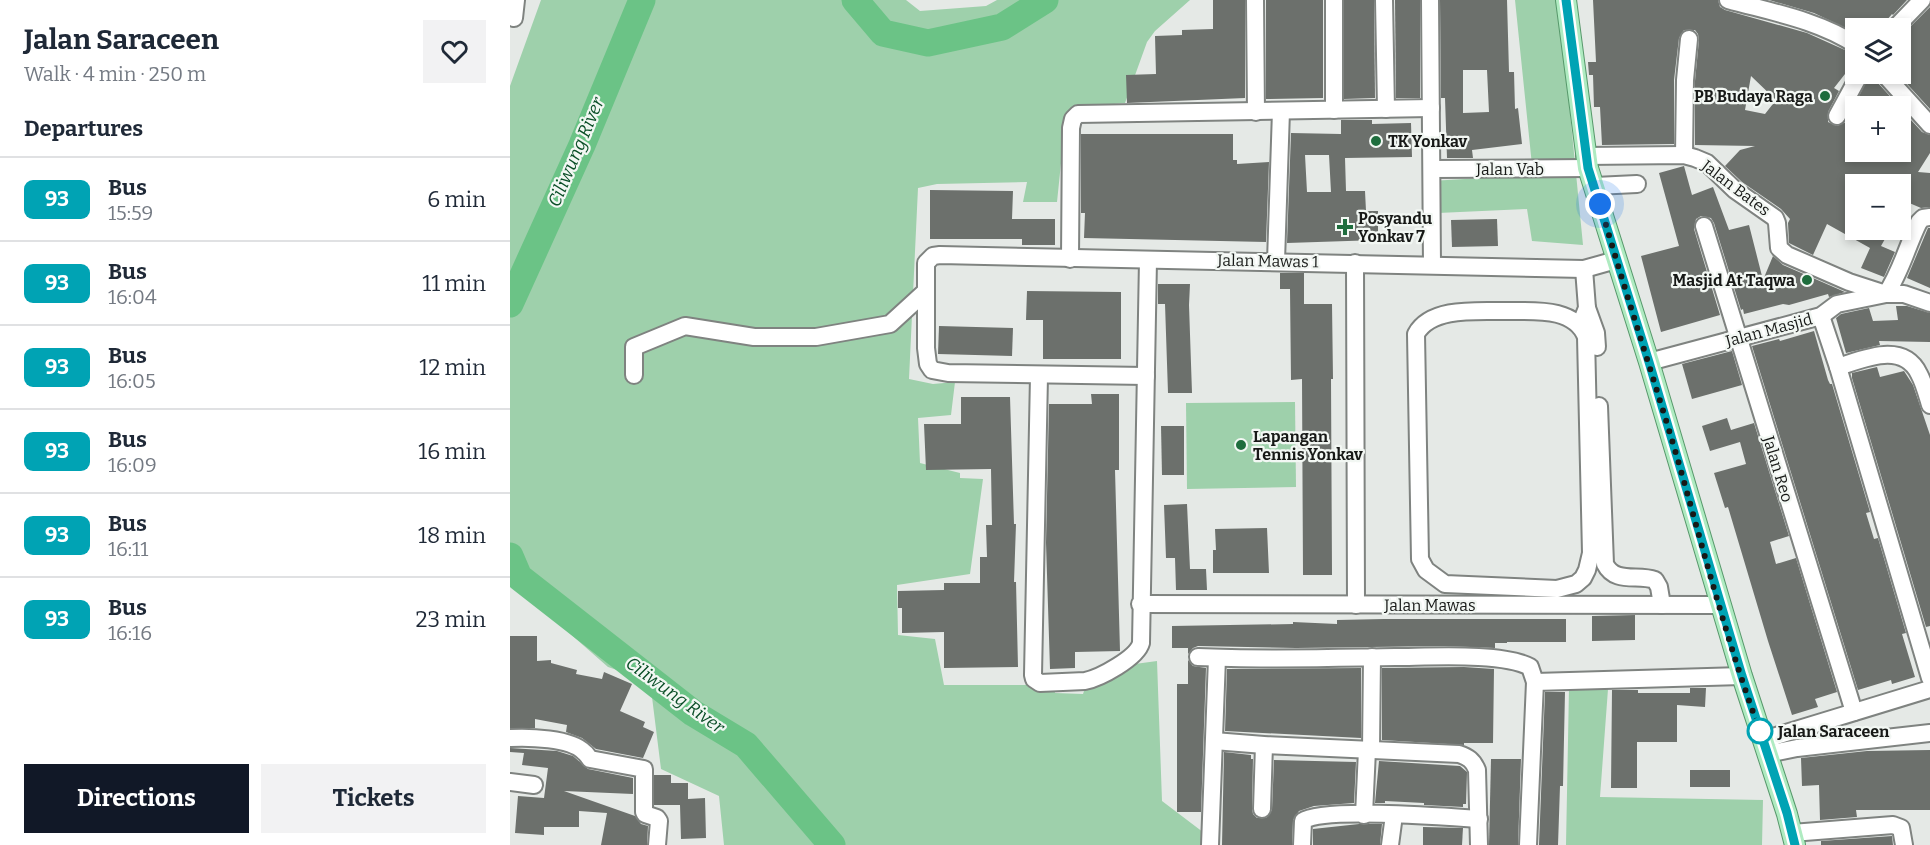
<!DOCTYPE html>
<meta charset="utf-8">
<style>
:root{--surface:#fff;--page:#f2f2f3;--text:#1f2937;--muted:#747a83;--line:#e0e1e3;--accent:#111827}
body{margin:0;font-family:Bitter,serif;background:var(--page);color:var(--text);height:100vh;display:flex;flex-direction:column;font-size:22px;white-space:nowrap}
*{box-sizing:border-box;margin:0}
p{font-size:20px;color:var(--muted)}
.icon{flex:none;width:33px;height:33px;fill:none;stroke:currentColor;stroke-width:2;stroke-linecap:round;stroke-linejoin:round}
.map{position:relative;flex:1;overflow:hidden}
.panel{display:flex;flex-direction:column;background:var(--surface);width:510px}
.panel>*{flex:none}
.badge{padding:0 12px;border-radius:9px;font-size:21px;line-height:39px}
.fabs{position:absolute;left:1335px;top:18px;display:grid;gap:12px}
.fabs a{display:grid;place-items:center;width:66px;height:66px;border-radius:0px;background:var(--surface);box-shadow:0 3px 9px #0003;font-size:30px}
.you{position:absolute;width:30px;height:30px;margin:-15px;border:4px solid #fff;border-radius:50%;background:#1a73e8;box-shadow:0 0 0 9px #1a73e833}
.map>.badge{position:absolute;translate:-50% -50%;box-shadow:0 0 0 3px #fff}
h2{padding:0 24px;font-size:22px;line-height:54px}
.round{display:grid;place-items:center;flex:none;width:63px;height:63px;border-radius:0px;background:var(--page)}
.head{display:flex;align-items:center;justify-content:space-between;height:102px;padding:0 24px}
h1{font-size:28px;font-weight:700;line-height:45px}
.cta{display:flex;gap:12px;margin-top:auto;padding:12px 24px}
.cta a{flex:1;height:69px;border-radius:0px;background:var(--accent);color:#fff;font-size:24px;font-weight:700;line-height:69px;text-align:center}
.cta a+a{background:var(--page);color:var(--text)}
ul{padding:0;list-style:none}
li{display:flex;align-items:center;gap:18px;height:84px;padding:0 24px;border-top:2px solid var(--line)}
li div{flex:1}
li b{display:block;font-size:22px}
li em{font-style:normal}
li .badge{min-width:66px;font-weight:700;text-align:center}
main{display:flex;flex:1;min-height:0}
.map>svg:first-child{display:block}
.green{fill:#9ed0ab}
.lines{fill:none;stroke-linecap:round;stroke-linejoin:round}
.river{stroke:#6bc386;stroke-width:27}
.building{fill:#6c706c;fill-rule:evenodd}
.minor-casing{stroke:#7f8380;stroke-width:20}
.major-casing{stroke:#57986b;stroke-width:22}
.minor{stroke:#fff;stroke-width:16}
.major{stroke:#afebc1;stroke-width:20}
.line-casing{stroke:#fff;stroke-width:14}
.line{stroke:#00a3b4;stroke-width:9}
.walk{stroke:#171917;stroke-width:6;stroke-dasharray:0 10.8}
.poi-dot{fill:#1e6d3d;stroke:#f2f7f3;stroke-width:2}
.stop-dot{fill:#fff;stroke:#00a3b4;stroke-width:3}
.labels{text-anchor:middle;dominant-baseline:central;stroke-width:4.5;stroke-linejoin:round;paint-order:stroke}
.poi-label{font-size:16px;font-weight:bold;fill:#171917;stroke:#f2f7f3;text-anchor:start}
.street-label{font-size:16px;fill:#171917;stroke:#f2f7f3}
.stop-label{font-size:16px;font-weight:bold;fill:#171917;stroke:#f2f7f3;text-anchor:start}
.water-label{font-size:18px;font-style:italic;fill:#0b4f28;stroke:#f2f7f3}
</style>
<main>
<section class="panel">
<div class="head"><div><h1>Jalan Saraceen</h1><p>Walk · 4 min · 250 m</p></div><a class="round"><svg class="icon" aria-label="heart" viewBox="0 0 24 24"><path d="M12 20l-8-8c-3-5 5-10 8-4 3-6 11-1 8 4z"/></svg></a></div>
<h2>Departures</h2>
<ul>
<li><span class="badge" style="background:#00a3b4;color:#fff">93</span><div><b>Bus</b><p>15:59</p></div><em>6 min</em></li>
<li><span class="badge" style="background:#00a3b4;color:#fff">93</span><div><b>Bus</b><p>16:04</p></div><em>11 min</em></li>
<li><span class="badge" style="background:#00a3b4;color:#fff">93</span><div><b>Bus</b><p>16:05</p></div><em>12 min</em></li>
<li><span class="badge" style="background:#00a3b4;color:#fff">93</span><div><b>Bus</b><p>16:09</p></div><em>16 min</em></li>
<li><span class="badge" style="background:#00a3b4;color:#fff">93</span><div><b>Bus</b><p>16:11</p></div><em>18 min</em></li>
<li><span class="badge" style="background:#00a3b4;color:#fff">93</span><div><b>Bus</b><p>16:16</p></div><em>23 min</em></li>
</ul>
<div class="cta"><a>Directions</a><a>Tickets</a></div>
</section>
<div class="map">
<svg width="1420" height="845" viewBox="0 0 1420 845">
<rect width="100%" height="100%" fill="#e5e9e6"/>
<g class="green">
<polygon points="31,0 396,0 410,11 476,6 487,0 680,0 645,31 637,42 615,103 593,105 589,112 554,134 547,202 513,202 517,182 427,184 408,188 399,379 423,384 445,382 441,415 408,418 410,463 450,473 450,478 473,479 460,574 387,585 388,635 425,639 434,685 544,685 545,693 573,694 581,670 647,661 652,801 710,845 214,845 209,796 151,769 140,681 98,667 0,581 0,86"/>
<polygon points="1005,0 1049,0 1073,245 1022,241 1017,209 928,213 920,181 1023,175"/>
<polygon points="785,402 786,487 677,489 676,403"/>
<polygon points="1059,688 1098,689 1090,797 1253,800 1252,845 1056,845"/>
</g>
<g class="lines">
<g class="river">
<polyline points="345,0 373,33 418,43 492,27 535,0"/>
<polyline points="0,304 72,145 132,0"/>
<polyline points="0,556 9,577 183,713 236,745 322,845"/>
</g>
</g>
<g class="building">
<polygon points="703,0 735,0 735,98 617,103 616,75 646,74 645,36 672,35 672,30 703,29"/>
<polygon points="756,0 813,0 813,98 756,99"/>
<polygon points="834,0 864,0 865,98 834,99"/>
<polygon points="885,0 910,0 910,98 886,98"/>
<path d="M930,0H997L999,72H1004L1005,109L1008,108L1012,144L962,150L963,158H937L935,98H931ZM953,70H977L979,112L953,113Z"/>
<path d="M1083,0H1208L1210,7L1215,10L1297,33L1346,55V60L1324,88L1329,91L1318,112V122L1327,126L1336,122L1360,74H1364L1366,81L1389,106H1346V152H1390V108L1412,132L1420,135V153L1408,172L1420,173V207L1411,208L1390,199V184H1346V230H1380L1371,246L1385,252L1374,277L1351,268L1360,248L1317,224L1303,255L1279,243L1278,223L1280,219L1271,209L1232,182L1215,166L1230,150L1245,146L1185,145V81L1189,40L1188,34L1185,30H1174L1169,38L1164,80V144L1092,145L1090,107H1084L1083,75H1079L1078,62H1086ZM1241,76L1266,100L1255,114L1235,110Z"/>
<polygon points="1259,0 1397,0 1383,15 1382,14 1370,28 1346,28 1346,33 1304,13"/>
<polygon points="1420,7 1420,109 1388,74 1390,74 1390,37"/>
<path d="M831,120H862V124L901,123L902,157L835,158L836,191H855L856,211H868V240L777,243L781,133L831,134ZM795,155H819L821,192H797Z"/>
<polygon points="571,134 723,134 723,160 727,160 727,164 759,162 756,242 574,238 575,213 571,213"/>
<polygon points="1174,166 1182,195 1203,187 1219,230 1239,225 1253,280 1263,256 1273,265 1335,292 1319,297 1318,294 1279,305 1273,304 1234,314 1233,309 1231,310 1204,223 1201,218 1191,216 1186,219 1184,229 1210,315 1151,332 1131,256 1169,246 1149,173"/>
<polygon points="420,190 503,191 502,219 545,219 545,245 512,245 512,239 420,239"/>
<polygon points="987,219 988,246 942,247 941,220"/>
<polygon points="1418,228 1420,228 1420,288 1397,278"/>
<polygon points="770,273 794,273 794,304 822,304 823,379 821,379 822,575 793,575 792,379 781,380 780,289 770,289"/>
<polygon points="648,284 680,284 679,305 682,393 658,393 655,304 648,304"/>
<polygon points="517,291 611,292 611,359 533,359 533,320 516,320"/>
<polygon points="1386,306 1397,306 1420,313 1420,342 1369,341 1370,345 1336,353 1326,318 1331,314 1359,308 1363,321 1388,320"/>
<polygon points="429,326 503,328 502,356 428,354"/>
<polygon points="1304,331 1318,380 1320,384 1322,384 1360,512 1356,513 1364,539 1368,538 1396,633 1392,634 1405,677 1382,684 1381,680 1348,690 1242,346 1269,339 1270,341"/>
<polygon points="1222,351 1232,385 1182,399 1172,364"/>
<polygon points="1367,367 1370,377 1394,371 1403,385 1420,435 1420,626 1416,627 1342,378 1342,373"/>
<polygon points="581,394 609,394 609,470 605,470 610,651 565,652 565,668 540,669 536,543 539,404 582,404"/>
<polygon points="451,397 500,397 504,524 506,524 504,582 506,582 508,667 434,668 434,632 392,633 392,608 388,608 388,591 434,590 434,583 470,583 470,557 477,557 476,525 482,525 481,469 416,470 414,424 451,424"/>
<polygon points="1217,418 1221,430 1244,423 1279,536 1260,542 1266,564 1286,558 1327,692 1305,699 1308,707 1282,715 1258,641 1218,507 1215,508 1204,473 1236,464 1230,442 1200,451 1192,426"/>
<polygon points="651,426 674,426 674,475 652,475"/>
<polygon points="677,504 680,569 696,569 697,590 666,590 665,558 656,558 654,505"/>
<polygon points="757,528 759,573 703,573 703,550 706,550 705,529"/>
<polygon points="1125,615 1125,640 1082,641 1082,616"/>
<polygon points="874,619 1056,619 1056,642 997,642 997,643 985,643 985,648 935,646 786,648 688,646 683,648 678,654 678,648 662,648 662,626 783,624 783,622 827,624 827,620"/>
<polygon points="0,636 27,636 27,661 41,660 41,663 67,670 66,674 92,679 94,672 122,684 110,711 135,722 133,727 144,732 133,758 86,749 72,738 56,732 57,725 25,719 25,728 0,728"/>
<polygon points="678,660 683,666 696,668 691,812 667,812 667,684 678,684"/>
<polygon points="954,667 984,669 983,743 954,743 954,745 872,740 872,668"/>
<polygon points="851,668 851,738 715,731 717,669"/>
<polygon points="1180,688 1196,688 1195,707 1167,705 1167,742 1127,742 1127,788 1101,788 1102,690 1128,690 1128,693 1180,693"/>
<polygon points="1035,692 1055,692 1053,786 1050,786 1048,845 1029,845"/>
<polygon points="0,748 47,751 63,756 78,769 123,778 123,794 54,791 125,816 131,824 138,826 137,845 91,845 97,813 69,811 69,827 34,827 34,835 5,833 8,796 34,798 38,768 12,765 14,753 0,752"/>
<polygon points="1420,750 1420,810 1346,810 1347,817 1310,820 1309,785 1292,786 1291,758 1357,751"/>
<polygon points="714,752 741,755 741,759 743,759 742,809 743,814 747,818 756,818 762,810 764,760 846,762 844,803 804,806 789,811 783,820 782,845 712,845"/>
<polygon points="981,759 1011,759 1008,845 979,845"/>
<polygon points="869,761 950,766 957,772 956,804 953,804 953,807 914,805 914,803 875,801 875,803 865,803"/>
<rect x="1180" y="770" width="40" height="17"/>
<polygon points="144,775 161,775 161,783 178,783 178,799 195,798 196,838 171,839 170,805 144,805"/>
<polygon points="849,824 872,824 870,845 803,845 803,829"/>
<polygon points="913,827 953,828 952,845 913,845"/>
<polygon points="1382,836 1383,845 1311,845 1311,841"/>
</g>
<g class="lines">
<g class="minor-casing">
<g id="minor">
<polyline points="745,0 746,112"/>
<polyline points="874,0 876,109"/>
<polyline points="920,0 922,265"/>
<path d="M1218,0C1261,12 1308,20 1346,45"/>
<polyline points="4,18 6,0"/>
<polyline points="1385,28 1412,0"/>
<polyline points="1374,74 1420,125"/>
<polyline points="824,110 824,0"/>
<polyline points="1327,116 1350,74"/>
<polyline points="1174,155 1175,80 1179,39"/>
<polyline points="1075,156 1174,155 1185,158 1197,163 1225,190 1265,218 1267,223 1269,248 1277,255 1339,282 1376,294"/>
<polyline points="922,169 1078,168"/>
<polyline points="1085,186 1127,184"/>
<polyline points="1194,226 1344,712"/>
<polyline points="560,259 561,128 563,119 568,114 921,108"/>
<polyline points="766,261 771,111"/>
<polyline points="845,263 846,605"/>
<path d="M1376,294C1391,272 1397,246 1409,222L1413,218L1420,217"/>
<polyline points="1077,308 1086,333 1087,347"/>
<path d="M1002,311C1026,311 1065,308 1076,337L1081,553L1077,570L1073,578L1066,584L1047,589L935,584L916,570L910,559L906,334C922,305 973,312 1002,311Z"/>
<polyline points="1311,316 1328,367 1420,678"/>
<polyline points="1073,318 1077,308 1074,269"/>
<polyline points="1139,362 1311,316 1327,304 1376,294 1394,294 1420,303"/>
<path d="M1328,367C1354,359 1393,341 1409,374C1414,383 1417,395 1420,405"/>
<polyline points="124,375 124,347 175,326 244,337 306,337 380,324 415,292"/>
<path d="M529,376L523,675L524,679L530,683L575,681C590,678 627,658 631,643L638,260"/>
<polyline points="636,376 438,373 422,370 418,364 416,348 416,263 423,256 430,255 1074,269 1106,260"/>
<path d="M1089,406L1095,564C1105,584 1127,574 1145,580L1149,587L1152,605"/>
<polyline points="630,604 1210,605"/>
<path d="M688,657C753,660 819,658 885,657C917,657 994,652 1020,667L1025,682L1018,845"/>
<polyline points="1025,682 1232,676"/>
<path d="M0,738C18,737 61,738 74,752C77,754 78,757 80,759L134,769V812L135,814L147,818L149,821L147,845"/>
<polyline points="1253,740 1420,689"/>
<path d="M704,741L754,745L949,754C958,757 963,760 967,770L969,845"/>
<polyline points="861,750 862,657"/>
<polyline points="1257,754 1287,748 1420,733"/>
<polyline points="0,782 24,785"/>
<polyline points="752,809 754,745"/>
<polyline points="854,815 857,750"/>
<polyline points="1282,833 1383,825 1391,828 1394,845"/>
<polyline points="700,845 707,658"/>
<path d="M792,845L793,821C812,807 939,817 969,819"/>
<polyline points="880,845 884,815"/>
</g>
</g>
<g class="major-casing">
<polyline id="major" points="1056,0 1078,168 1139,362 1232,676 1277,814 1285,845"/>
</g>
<use href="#minor" class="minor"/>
<use href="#major" class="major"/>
</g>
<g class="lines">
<g class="line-casing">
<polyline id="line" points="1056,0 1078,168 1139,362 1232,676 1277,813 1285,845"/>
</g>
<use href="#line" class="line"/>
<path class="walk" d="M1090,204C1114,289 1142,372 1167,457C1193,548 1217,643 1250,731"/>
</g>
<g class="poi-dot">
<circle cx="1315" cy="96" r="6"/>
<circle cx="866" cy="141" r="6"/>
<path d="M832 218h6v6h6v6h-6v6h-6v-6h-6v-6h6z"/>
<circle cx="1297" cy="280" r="6"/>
<circle cx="731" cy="445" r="6"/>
</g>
<circle class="stop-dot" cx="1250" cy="731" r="12"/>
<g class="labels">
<g class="poi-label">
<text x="1303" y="96" text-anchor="end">PB Budaya Raga</text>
<text x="878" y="141">TK Yonkav</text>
<text x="848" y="218">Posyandu<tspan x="848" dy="18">Yonkav 7</tspan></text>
<text x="1285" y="280" text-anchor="end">Masjid At Taqwa</text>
<text x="743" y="436">Lapangan<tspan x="743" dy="18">Tennis Yonkav</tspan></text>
</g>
<g class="street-label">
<text x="1000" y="169">Jalan Vab</text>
<text transform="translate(1226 188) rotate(37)">Jalan Bates</text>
<text transform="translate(758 261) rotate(1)">Jalan Mawas 1</text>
<text transform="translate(1259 330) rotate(-15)">Jalan Masjid</text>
<text transform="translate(1268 469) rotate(73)">Jalan Reo</text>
<text x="920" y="605">Jalan Mawas</text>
</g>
<g class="stop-label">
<text x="1268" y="731">Jalan Saraceen</text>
</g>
<g class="water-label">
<text transform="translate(66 152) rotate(-67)">Ciliwung River</text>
<text transform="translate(165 695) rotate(36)">Ciliwung River</text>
</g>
</g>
</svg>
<div class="fabs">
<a><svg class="icon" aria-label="layers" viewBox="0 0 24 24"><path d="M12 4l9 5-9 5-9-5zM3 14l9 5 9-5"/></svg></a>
<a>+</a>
<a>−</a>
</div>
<div class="you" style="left:1090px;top:204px"></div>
</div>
</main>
